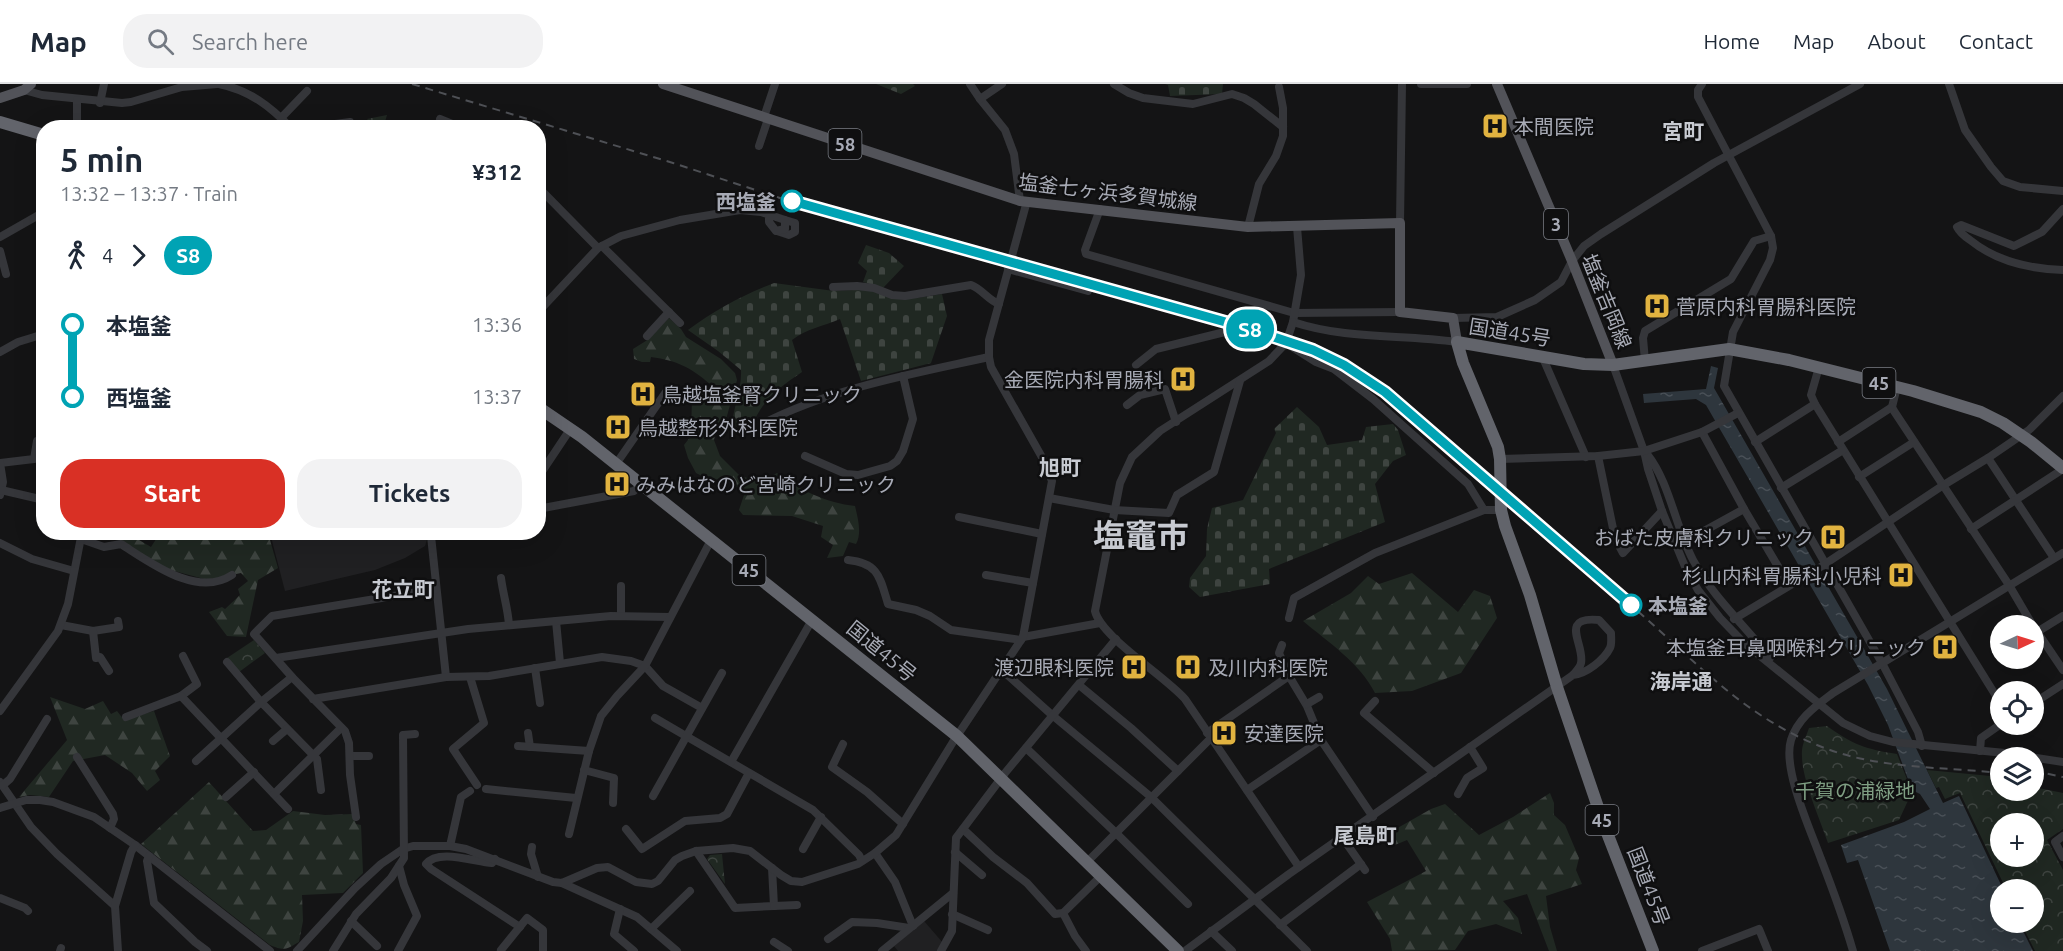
<!DOCTYPE html>
<meta charset="utf-8">
<style>
:root{--surface:#fff;--page:#f2f2f3;--text:#1f2937;--muted:#747a83;--line:#e0e1e3;--accent:#d93025}
body{margin:0;font-family:Ubuntu,"Noto Sans JP",sans-serif;background:var(--page);color:var(--text);height:100vh;display:flex;flex-direction:column;font-size:22px;white-space:nowrap}
*{box-sizing:border-box;margin:0}
p{font-size:20px;color:var(--muted)}
.icon{flex:none;width:33px;height:33px;fill:none;stroke:currentColor;stroke-width:2;stroke-linecap:round;stroke-linejoin:round}
.map{position:relative;flex:1;overflow:hidden}
.side{position:absolute;left:36px;top:36px;width:510px;height:420px;display:flex;flex-direction:column;background:var(--surface);border-radius:24px;box-shadow:0 6px 24px #0002}
.side>*{flex:none}
.badge{padding:0 12px;border-radius:20px;font-size:21px;line-height:39px}
.needle{width:39px;rotate:86deg}
.controls{position:absolute;left:1990px;top:531px;display:grid;gap:12px}
.controls a{display:grid;place-items:center;width:54px;height:54px;border-radius:50%;background:var(--surface);box-shadow:0 6px 24px #0002;font-size:30px}
.map>.badge{position:absolute;translate:-50% -50%;box-shadow:0 0 0 3px #fff}
.legs{display:flex;align-items:center;gap:9px;height:66px;padding:0 24px;font-size:20px}
.legs p{margin-inline-start:auto}
.overview{display:flex;align-items:center;justify-content:space-between;height:102px;padding:0 24px}
h1{font-size:33px;font-weight:600;line-height:45px}
.action{display:flex;gap:12px;margin-top:auto;padding:12px 24px}
.action a{flex:1;height:69px;border-radius:24px;background:var(--accent);color:#fff;font-size:24px;font-weight:600;line-height:69px;text-align:center}
.action a+a{background:var(--page);color:var(--text)}
ul{padding:0 24px;list-style:none}
li{display:flex;align-items:center;gap:21px;height:72px;font-size:22px}
li i{display:grid;place-items:center;width:9px;height:100%;margin:0 8px;background:currentColor}
li i::after{content:'';width:15px;height:15px;margin:-8px;border:4px solid;border-radius:50%;background:var(--surface)}
li p{margin-inline-start:auto}
li:first-child i{background:linear-gradient(#0000 50%,currentColor 0)}
li:last-child i{background:linear-gradient(currentColor 50%,#0000 0)}
header{display:flex;align-items:center;gap:36px;box-sizing:border-box;height:84px;padding:0 30px;background:var(--surface);border-bottom:2px solid var(--line)}
header strong{font-size:28px}
nav{display:flex;gap:33px;margin-inline-start:auto;font-size:21px}
.search{width:420px;height:54px;background:var(--page);display:flex;align-items:center;gap:15px;box-sizing:border-box;padding:0 21px;border-radius:24px;color:var(--muted);font-size:22px}
.map>svg:first-child{display:block}
.built{fill:#202022}
.forest{fill:url(#forest-firs)}
.cemetery{fill:url(#cemetery-stones)}
.park{fill:url(#park-crowns);fill-rule:evenodd}
.water{fill:url(#water-ripples)}
.lines{fill:none;stroke-linecap:round;stroke-linejoin:round}
.minor{stroke:#35363a;stroke-width:8}
.major{stroke:#525359;stroke-width:10}
.highway{stroke:#62646b;stroke-width:12}
.rail{stroke:#4e5055;stroke-width:2;stroke-dasharray:8 6;stroke-linecap:butt}
.line-1-casing{stroke:#fff;stroke-width:14}
.line-1{stroke:#00a3b4;stroke-width:9}
.stop-1-dot{fill:#fff;stroke:#00a3b4;stroke-width:3}
.labels{text-anchor:middle;dominant-baseline:central;stroke-width:5;stroke-linejoin:round;paint-order:stroke}
.shield{fill:#0f0f10;stroke:#797c84;stroke-width:1.5}
.shield-label{font-size:18px;font-weight:bold;fill:#a7aab5}
.poi-label{font-size:20px;fill:#a7aab5;stroke:#0f0f10;text-anchor:start}
.street-label{font-size:20px;fill:#a7aab5;stroke:#0f0f10}
.stop-label{font-size:20px;font-weight:bold;fill:#a7aab5;stroke:#0f0f10;text-anchor:end}
.park-label{font-size:20px;fill:#7f9e83;stroke:#0f0f10}
.neighbourhood-label{font-size:21px;font-weight:bold;fill:#c7cad1;stroke:#0f0f10}
.town-label{font-size:32px;font-weight:bold;fill:#c7cad1;stroke:#0f0f10}
</style>
<header>
<strong>Map</strong>
<div class="search"><svg class="icon" aria-label="search" viewBox="0 0 24 24"><circle cx="10" cy="10" r="6"/><path d="M15 15l6 6"/></svg>Search here</div>
<nav><a>Home</a><a>Map</a><a>About</a><a>Contact</a></nav>
</header>
<div class="map">
<svg width="2063" height="867" viewBox="0 0 2063 867">
<defs>
<pattern id="forest-firs" width="22" height="20" patternUnits="userSpaceOnUse" patternTransform="scale(1.5)"><rect width="22" height="20" fill="#202822"/><path d="M5 1l3.5 6h-7zM16 11l3.5 6h-7z" fill="#3e4440"/></pattern>
<pattern id="cemetery-stones" width="16" height="16" patternUnits="userSpaceOnUse" patternTransform="scale(1.5)"><rect width="16" height="16" fill="#202822"/><path d="M2 7V4a2 2 0 0 1 4 0v3zM10 15v-3a2 2 0 0 1 4 0v3z" fill="#3e4440"/></pattern>
<pattern id="park-crowns" width="20" height="18" patternUnits="userSpaceOnUse" patternTransform="scale(1.5)"><rect width="20" height="18" fill="#202822"/><path d="M2 6a3 3 0 1 1 6 0M12 15a3 3 0 1 1 6 0" fill="none" stroke="#3e4440"/></pattern>
<pattern id="water-ripples" width="26" height="14" patternUnits="userSpaceOnUse" patternTransform="scale(1.5)"><rect width="26" height="14" fill="#2e363d"/><path d="M2 4q2-2 4 0t4 0M15 11q2-2 4 0t4 0" fill="none" stroke="#495057"/></pattern>
</defs>
<rect width="100%" height="100%" fill="#141415"/>
<g class="built">
<polygon points="270,449 429,449 425,462 405,474 375,486 285,507"/>
<polygon points="924,837 943,859 938,867 898,867 894,862"/>
</g>
<g class="forest">
<path d="M669,234L681,245L686,253L721,275L735,289L737,296L725,339L715,351L714,356L720,372L739,391L753,396H764L777,389C799,406 827,419 855,422C858,435 862,449 856,460L849,458L843,472L827,474L833,461L821,453L823,442L792,432L743,431L739,426L745,408L723,395L710,396L696,389L688,374L684,361L691,352L692,314L710,300C690,283 678,277 651,273L650,278H642L634,275L633,265L649,255Z"/>
<polygon points="120,449 127,449 151,463 160,449 268,449 278,484 258,496 246,553 227,552 209,528 222,523 225,525 240,511 238,505 248,497 241,489 208,496 163,484 117,454"/>
<path d="M1412,489L1458,528L1474,506L1490,512L1497,534L1461,589L1412,607L1375,609C1360,579 1328,558 1303,537L1351,509L1368,492L1379,500Z"/>
<polygon points="50,613 85,625 103,617 111,630 117,627 124,636 154,627 170,672 155,687 160,696 147,707 132,689 105,671 73,677 49,713 30,711 19,713 67,656"/>
<path d="M209,698L253,747L266,746L293,727L325,731L353,730L356,740L361,741L363,789L343,809L302,811L303,837L299,858C285,866 284,867 270,861L141,760Z"/>
<polygon points="1550,709 1554,719 1554,731 1565,741 1579,774 1576,786 1582,800 1546,812 1550,843 1557,867 1549,867 1527,810 1503,817 1518,834 1522,850 1496,840 1468,847 1455,866 1392,867 1390,855 1367,818 1426,787 1407,756 1395,761 1387,750 1431,725 1445,720 1479,751 1513,733"/>
</g>
<g class="cemetery">
<polygon points="876,0 913,0 915,2 901,10"/>
<polygon points="1165,0 1223,0 1222,10 1170,12 1168,1"/>
<polygon points="866,161 889,169 904,182 883,204 863,198 867,187 858,179"/>
<path d="M774,199L834,207L873,205L893,214H917L942,210L947,232L931,279L861,297L840,235C824,242 806,245 792,256L802,288C777,305 763,315 751,344L732,343C733,323 742,306 741,286L718,267L688,246C715,226 743,211 774,199Z"/>
<polygon points="1297,323 1319,343 1327,361 1362,356 1366,343 1393,340 1398,346 1406,371 1393,377 1375,400 1385,438 1269,485 1270,500 1200,513 1189,503 1190,494 1206,472 1207,445 1212,424 1243,416 1276,349 1274,345"/>
</g>
<g class="park">
<polygon points="387,31 384,41 374,43 367,35"/>
<polygon points="254,556 265,569 239,588 227,574"/>
<path d="M1827,642C1854,661 1865,665 1897,670L1912,708L1899,736L1828,759C1820,735 1802,696 1802,672C1801,662 1806,653 1809,644Z"/>
<path d="M1927,686L2001,693V706H2034V703L2063,709V745L2047,756L2063,786V867H2035L2021,839L2034,838V806L2006,805L1960,709L1945,715L1939,703L1936,704ZM2001,740H2034V772H2001Z"/>
<polygon points="722,770 725,800 707,775 710,771"/>
</g>
<polygon class="water" points="1711,282 1718,284 1714,304 1887,605 1943,719 1959,712 2003,805 2001,806 2001,838 2019,839 2033,867 1890,867 1858,776 1847,779 1841,761 1904,738 1930,725 1920,710 1912,706 1888,641 1868,601 1706,321 1696,315 1644,319 1643,310 1706,305"/>
<g class="lines">
<g class="minor">
<path d="M219,0C249,6 270,22 291,44"/>
<polyline points="970,0 980,15 1005,46 1014,70 1020,117"/>
<polyline points="1114,0 1129,9 1143,14 1193,20 1232,10 1244,14 1254,20 1283,43"/>
<polyline points="1421,0 1467,0"/>
<polyline points="1702,0 1698,6 1698,13 1771,152 1773,164 1770,176 1733,248 1724,302 1882,579 1918,648 1922,662"/>
<polyline points="1949,0 1965,46 1991,83 2003,97 2020,103 2063,107"/>
<polyline points="24,6 42,11 122,19 131,18 182,3 217,0"/>
<polyline points="980,15 1002,0"/>
<polyline points="100,19 104,0"/>
<polyline points="764,33 775,0"/>
<polyline points="281,34 307,7"/>
<polyline points="440,35 462,44"/>
<polyline points="77,44 77,16"/>
<polyline points="306,44 350,38"/>
<polyline points="759,62 768,35"/>
<polyline points="538,103 598,164"/>
<polyline points="1100,125 1085,166 1086,170 1294,229 1400,228"/>
<path d="M2063,125L2042,148L2014,162L1961,141L1957,143C1960,149 1964,152 1970,156C1996,177 2030,185 2063,186"/>
<polyline points="1400,139 1402,0"/>
<polyline points="1248,143 1259,100 1276,72 1283,52 1283,24 1279,3"/>
<path d="M1297,143L1301,191L1293,238C1348,256 1401,250 1457,258"/>
<polyline points="777,147 789,151 795,148 795,139 785,136"/>
<polyline points="0,153 44,128"/>
<polyline points="602,162 680,239"/>
<polyline points="0,167 6,190"/>
<polyline points="1008,185 1088,207"/>
<path d="M833,203L857,202L874,204L892,211L905,212L971,201C982,205 988,216 999,220"/>
<polyline points="538,228 598,164 621,152 680,136 740,126 761,128 785,136 785,145 776,147 769,138 769,130"/>
<polyline points="1453,234 1497,233 1535,216 1561,198 1572,177 1584,162 1601,150 1714,79 1860,0"/>
<path d="M1293,238L1286,259L1269,277L1160,347L1132,373L1120,399L1095,527C1101,553 1165,592 1185,615L1299,783"/>
<polyline points="647,252 669,228"/>
<polyline points="0,268 18,258 44,250"/>
<polyline points="1542,272 1586,373"/>
<polyline points="1645,277 1643,254 1645,247 1731,195 1754,157 1771,152"/>
<polyline points="1136,281 1156,265 1237,245 1286,259 1316,278 1334,285 1373,315 1468,400 1484,426 1501,426"/>
<polyline points="1613,281 1644,367 1648,385 1662,427 1686,485 1698,506 1720,534 1744,559 1843,639 1870,652 1893,658 2005,669 2063,678"/>
<polyline points="1897,303 1892,323 1894,327 2009,501 2033,542"/>
<polyline points="1815,320 2001,620"/>
<polyline points="1127,321 1140,311 1165,305 1176,338"/>
<path d="M762,340C832,304 912,290 989,273"/>
<polyline points="1702,348 1744,425 1789,501"/>
<polyline points="1755,358 1815,320 1811,311 1819,283"/>
<polyline points="1838,358 1892,323"/>
<path d="M1647,370C1670,399 1675,442 1693,476C1715,516 1743,539 1770,574"/>
<polyline points="805,372 846,390 858,391 890,382 897,377 903,367 913,335 903,292"/>
<polyline points="1598,372 1615,454 1623,469 1662,427"/>
<polyline points="1988,374 2054,474"/>
<polyline points="1500,375 1598,372 1644,367 1702,348 1738,329"/>
<polyline points="0,379 34,375 37,357 44,357"/>
<polyline points="0,379 3,398 0,411"/>
<polyline points="616,380 668,305"/>
<polyline points="543,386 571,344"/>
<polyline points="1859,393 1914,358"/>
<polyline points="1781,404 1843,366"/>
<polyline points="1,406 44,416"/>
<polyline points="1049,414 1114,426 1169,429 1177,411 1214,388 1240,297"/>
<polyline points="538,425 634,407 641,400"/>
<polyline points="43,428 44,427"/>
<polyline points="959,433 1042,450"/>
<polyline points="1971,445 2063,385"/>
<polyline points="443,448 431,452 446,593"/>
<path d="M81,455L104,463L121,460C151,479 197,514 232,491"/>
<polyline points="1684,458 1744,425"/>
<polyline points="0,459 32,475 74,487"/>
<path d="M848,476C879,479 880,494 888,520L916,526L930,532L951,546L1021,556"/>
<polyline points="986,491 1033,499"/>
<path d="M501,494C503,510 508,525 509,541"/>
<polyline points="621,532 621,502"/>
<polyline points="1289,534 1294,514 1375,469 1484,426"/>
<polyline points="1734,535 1819,484 1942,402 1988,374 2029,346 2063,312"/>
<polyline points="556,537 560,579"/>
<polyline points="61,541 93,547 119,543 118,537"/>
<polyline points="2034,543 2063,586"/>
<polyline points="93,547 96,574 100,573 109,587"/>
<polyline points="2037,548 2063,532"/>
<polyline points="1023,553 1100,539"/>
<polyline points="1282,561 1279,569 1289,592 1307,622 1321,656 1373,733"/>
<polyline points="276,574 468,545 611,532 670,533"/>
<polyline points="227,578 261,618 317,675 321,706"/>
<polyline points="535,584 540,619"/>
<polyline points="1002,586 1052,631 1151,713 1307,867"/>
<polyline points="470,593 484,639 453,665 477,701"/>
<polyline points="1079,601 1131,644 1178,687"/>
<polyline points="181,612 197,600 183,572"/>
<polyline points="313,615 446,593 489,592 602,573 631,577 645,582 663,602 702,624"/>
<polyline points="1375,617 1364,629 1434,689"/>
<polyline points="2034,619 2063,600"/>
<polyline points="1307,620 1319,613"/>
<polyline points="0,627 58,547 68,520 82,448"/>
<polyline points="126,633 181,612 288,725"/>
<polyline points="655,634 813,726 859,771 862,777"/>
<polyline points="528,649 530,663"/>
<polyline points="1207,649 1289,592"/>
<polyline points="273,657 287,645"/>
<polyline points="843,660 832,683 867,708 903,740"/>
<polyline points="518,662 589,667"/>
<polyline points="1026,664 1116,749 1188,820"/>
<polyline points="1980,667 1981,654 2001,640"/>
<polyline points="350,672 369,672"/>
<polyline points="77,673 113,730 114,735 110,744"/>
<polyline points="196,677 261,618 292,593"/>
<polyline points="731,678 812,536"/>
<polyline points="584,686 614,694 613,719"/>
<polyline points="0,698 31,743 57,770 115,822 118,867"/>
<polyline points="3,701 10,695 47,635"/>
<polyline points="486,705 576,714"/>
<polyline points="1247,706 1321,656"/>
<polyline points="274,710 341,644"/>
<polyline points="1458,710 1467,694 1483,684 1470,663"/>
<polyline points="653,712 722,589"/>
<polyline points="226,713 254,688"/>
<polyline points="0,724 26,716 40,716 53,718 94,733 135,761 270,867"/>
<polyline points="356,733 350,691 349,659 345,647 292,593 254,550 272,532 436,505"/>
<polyline points="626,745 642,765 685,737 720,734 727,730 749,689"/>
<polyline points="963,745 993,773 1027,799 1055,830 1063,829 1101,792"/>
<polyline points="569,750 589,667 601,632 617,612 645,582 711,456"/>
<polyline points="2063,752 2055,758 2063,773"/>
<polyline points="1342,753 1365,786"/>
<polyline points="450,762 461,713 470,707"/>
<polyline points="532,763 531,770 538,793"/>
<polyline points="803,765 821,733"/>
<polyline points="696,767 735,824 774,822 772,784"/>
<polyline points="955,768 982,791"/>
<polyline points="875,769 895,798 913,842"/>
<polyline points="149,772 147,777 154,819 195,858 207,867"/>
<path d="M495,775L492,779C475,778 438,764 426,780L431,785L520,843"/>
<polyline points="1087,778 1211,654"/>
<polyline points="562,799 637,833 677,867"/>
<polyline points="0,814 25,824 28,827"/>
<polyline points="115,822 131,768 135,761"/>
<polyline points="774,822 797,821"/>
<polyline points="620,825 614,850 634,867"/>
<polyline points="1063,829 1075,852 1086,867"/>
<polyline points="952,830 988,846"/>
<polyline points="351,837 377,862"/>
<polyline points="1280,841 1361,780"/>
<polyline points="651,845 690,807"/>
<polyline points="1211,847 1232,867"/>
<polyline points="828,855 852,838 877,839 909,844"/>
<polyline points="774,858 788,867"/>
<polyline points="501,866 527,834 543,846 543,867"/>
<polyline points="60,867 61,864"/>
<polyline points="297,867 355,804 381,780 403,765 413,762 450,762 466,765 553,798 562,799 597,784 608,783 636,798 652,800 658,797 675,776 682,772 696,767 733,764 750,767 781,791 791,797 802,798 858,780 875,769 896,751 953,658 1023,553 1052,397 1043,375 991,283 989,273 989,256 1027,117"/>
<polyline points="333,867 356,830 391,794 404,774 403,651 415,650"/>
<polyline points="398,867 417,832 404,801 399,782"/>
<polyline points="882,867 953,809"/>
<polyline points="941,867 952,847 956,754 1005,689 1116,555"/>
<path d="M1185,867L1289,790L1573,591C1576,587 1580,584 1581,579C1585,561 1558,532 1599,536L1611,549C1611,554 1612,560 1610,564C1604,576 1586,590 1573,591"/>
<polyline points="1702,867 1759,845 1768,867"/>
<path d="M1853,867C1844,836 1833,806 1821,775C1811,747 1782,685 1791,656C1798,634 1816,622 1833,609L2063,469"/>
</g>
<g class="major">
<polyline points="663,0 1020,117 1248,143 1400,139 1400,228 1453,234 1457,258"/>
<polyline points="1497,0 1572,177 1613,281"/>
<polyline points="0,14 24,6 31,0"/>
</g>
<g class="highway">
<polyline points="0,38 44,51"/>
<polyline points="538,323 582,353 957,652 1178,867"/>
<polyline points="1653,867 1604,741 1557,603 1530,511 1505,442 1501,426 1500,375 1498,363 1463,279 1457,258 1584,280 1613,281 1729,265 1789,276 1913,307 1981,328 2003,339 2031,358 2063,384"/>
</g>
<g class="rail">
<path d="M412,0L673,79L786,116L1247,244L1313,266L1344,281L1385,308C1468,379 1551,451 1633,523C1698,579 1746,636 1830,666C1884,685 1945,683 2001,689"/>
<polyline points="2034,687 2063,693"/>
</g>
</g>
<g class="lines">
<g class="line-1-casing">
<polyline id="line-1" points="792,117 1247,244 1313,266 1344,281 1385,308 1631,521"/>
</g>
<use href="#line-1" class="line-1"/>
</g>
<defs>
<g id="hospital-square" transform="scale(1.35)"><rect x="-9" y="-9" width="18" height="18" rx="4" fill="#e1b340" stroke="#0f0f10"/><path d="M-5-5h3v3.5h4V-5h3V5h-3V1.5h-4V5h-3Z" fill="#111"/></g>
</defs>
<g fill-rule="evenodd">
<use href="#hospital-square" x="1495" y="42"/>
<use href="#hospital-square" x="1657" y="222"/>
<use href="#hospital-square" x="1183" y="295"/>
<use href="#hospital-square" x="643" y="310"/>
<use href="#hospital-square" x="618" y="343"/>
<use href="#hospital-square" x="617" y="400"/>
<use href="#hospital-square" x="1833" y="453"/>
<use href="#hospital-square" x="1901" y="491"/>
<use href="#hospital-square" x="1945" y="563"/>
<use href="#hospital-square" x="1134" y="583"/>
<use href="#hospital-square" x="1188" y="583"/>
<use href="#hospital-square" x="1224" y="649"/>
</g>
<g class="stop-1-dot">
<circle cx="792" cy="117" r="10"/>
<circle cx="1631" cy="521" r="10"/>
</g>
<g class="labels">
<g class="shield">
<rect x="828.5" y="45" width="33" height="30" rx="4.5"/>
<rect x="1544" y="125" width="24" height="30" rx="4.5"/>
<rect x="1862.5" y="284" width="33" height="30" rx="4.5"/>
<rect x="732.5" y="471" width="33" height="30" rx="4.5"/>
<rect x="1585.5" y="721" width="33" height="30" rx="4.5"/>
</g>
<g class="shield-label">
<text x="845" y="60">58</text>
<text x="1556" y="140">3</text>
<text x="1879" y="299">45</text>
<text x="749" y="486">45</text>
<text x="1602" y="736">45</text>
</g>
<g class="poi-label">
<text x="1514" y="42">本間医院</text>
<text x="1676" y="222">菅原内科胃腸科医院</text>
<text x="1164" y="295" text-anchor="end">金医院内科胃腸科</text>
<text x="662" y="310">鳥越塩釜腎クリニック</text>
<text x="638" y="343">鳥越整形外科医院</text>
<text x="636" y="400">みみはなのど宮崎クリニック</text>
<text x="1814" y="453" text-anchor="end">おばた皮膚科クリニック</text>
<text x="1882" y="491" text-anchor="end">杉山内科胃腸科小児科</text>
<text x="1926" y="563" text-anchor="end">本塩釜耳鼻咽喉科クリニック</text>
<text x="1114" y="583" text-anchor="end">渡辺眼科医院</text>
<text x="1208" y="583">及川内科医院</text>
<text x="1244" y="649">安達医院</text>
</g>
<g class="street-label">
<text transform="translate(1108 108) rotate(7)">塩釜七ヶ浜多賀城線</text>
<text transform="translate(1607 217) rotate(68)">塩釜吉岡線</text>
<text transform="translate(1510 248) rotate(9)">国道45号</text>
<text transform="translate(882 567) rotate(39)">国道45号</text>
<text transform="translate(1649 802) rotate(69)">国道45号</text>
</g>
<g class="stop-label">
<text x="776" y="117">西塩釜</text>
<text x="1648" y="521" text-anchor="start">本塩釜</text>
</g>
<g class="park-label">
<text x="1855" y="706">千賀の浦緑地</text>
</g>
<g class="neighbourhood-label">
<text x="1683" y="47">宮町</text>
<text x="1060" y="383">旭町</text>
<text x="403" y="505">花立町</text>
<text x="1681" y="597">海岸通</text>
<text x="1365" y="751">尾島町</text>
</g>
<g class="town-label">
<text x="1141" y="451">塩竈市</text>
</g>
</g>
</svg>
<div class="controls">
<a><svg class="needle" viewBox="-14 -14 28 28"><path d="M0-13l5 13h-10z" fill="#e53935"/><path d="M0 13l5-13h-10z" fill="#747a83"/></svg></a>
<a><svg class="icon" aria-label="locate" viewBox="0 0 24 24"><circle cx="12" cy="12" r="6"/><path d="M12 2v4M12 18v4M2 12h4M18 12h4"/></svg></a>
<a><svg class="icon" aria-label="layers" viewBox="0 0 24 24"><path d="M12 4l9 5-9 5-9-5zM3 14l9 5 9-5"/></svg></a>
<a>+</a>
<a>−</a>
</div>
<b class="badge" style="left:1250px;top:245px;background:#00a3b4;color:#fff">S8</b>
<section class="side">
<div class="overview"><div><h1>5 min</h1><p>13:32 – 13:37 · Train</p></div><b>¥312</b></div>
<div class="legs"><svg class="icon" aria-label="walk" viewBox="0 0 24 24"><circle cx="13" cy="4" r="2"/><path d="M13 8l-2 6 4 7M11 14l-3 7M7 12l3-4h3l4 4"/></svg>4<svg class="icon" aria-label="forward" viewBox="0 0 24 24"><path d="M9 5l7 7-7 7"/></svg><b class="badge" style="background:#00a3b4;color:#fff">S8</b></div>
<ul>
<li><i style="color:#00a3b4"></i><b>本塩釜</b><p>13:36</p></li>
<li><i style="color:#00a3b4"></i><b>西塩釜</b><p>13:37</p></li>
</ul>
<div class="action"><a>Start</a><a>Tickets</a></div>
</section>
</div>
